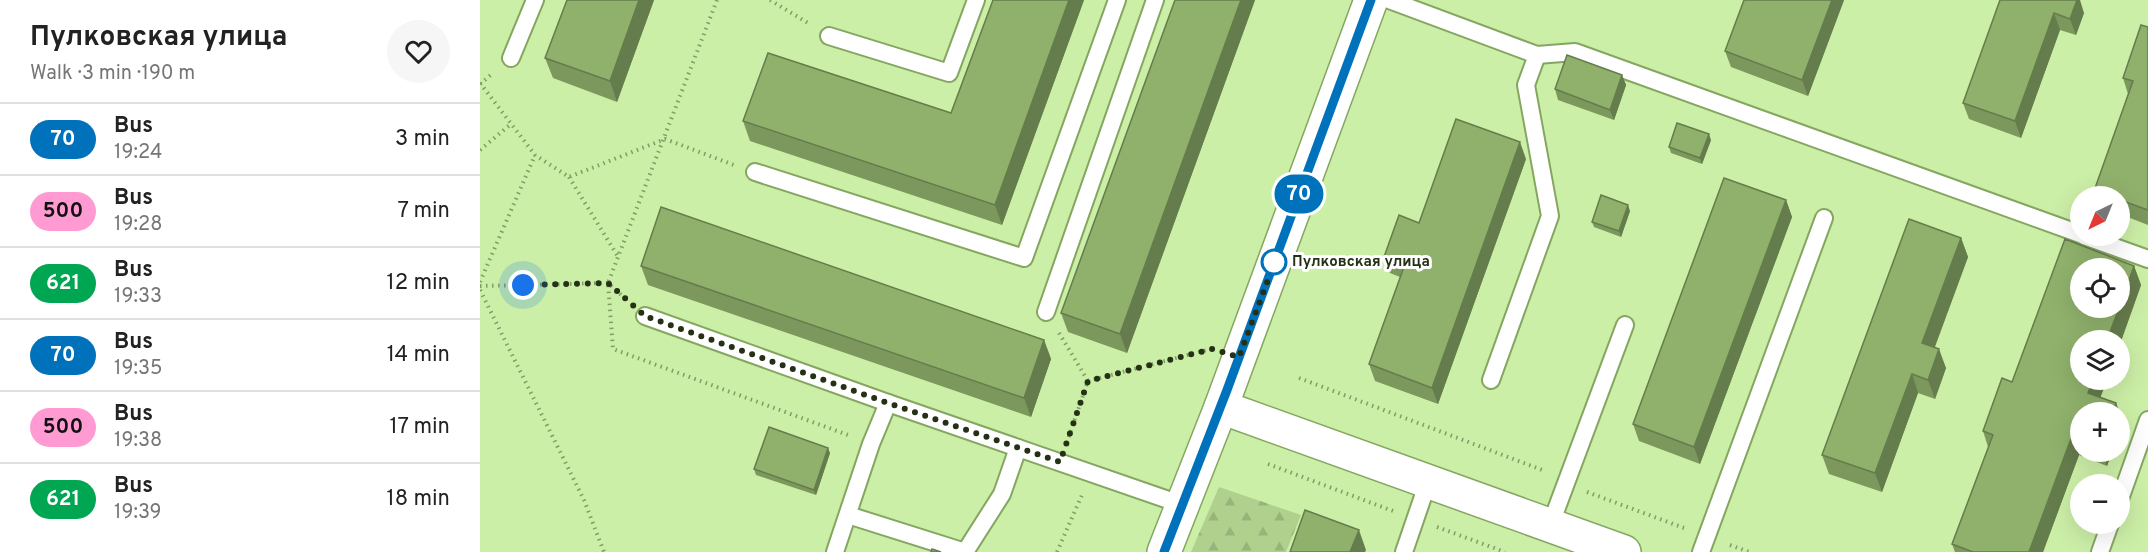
<!DOCTYPE html>
<meta charset="utf-8">
<style>
:root{--surface:#fff;--page:#f6f6f6;--text:#222;--muted:#767676;--line:#e0e0e0}
body{margin:0;font-family:Overpass,sans-serif;background:var(--page);color:var(--text);height:100vh;display:flex;flex-direction:column;font-size:22px;white-space:nowrap}
*{box-sizing:border-box;margin:0}
p{font-size:20px;color:var(--muted)}
.icon{flex:none;width:33px;height:33px;fill:none;stroke:currentColor;stroke-width:2;stroke-linecap:round;stroke-linejoin:round}
.map{position:relative;flex:1;overflow:hidden}
.details{display:flex;flex-direction:column;background:var(--surface);width:480px}
.details>*{flex:none}
.badge{padding:0 12px;border-radius:20px;font-size:21px;line-height:39px}
.needle{width:39px;rotate:223deg}
.controls{position:absolute;left:1590px;top:186px;display:grid;gap:12px}
.controls a{display:grid;place-items:center;width:60px;height:60px;border-radius:50%;background:var(--surface);box-shadow:0 6px 24px #0002;font-size:30px}
.you{position:absolute;width:30px;height:30px;margin:-15px;border:4px solid #fff;border-radius:50%;background:#1a73e8;box-shadow:0 0 0 9px #1a73e833}
.map>.badge{position:absolute;translate:-50% -50%;box-shadow:0 0 0 3px #fff}
.round{display:grid;place-items:center;flex:none;width:63px;height:63px;border-radius:32px;background:var(--page)}
.overview{display:flex;align-items:center;justify-content:space-between;height:102px;padding:0 30px}
h1{font-size:28px;font-weight:700;line-height:45px}
ul{padding:0;list-style:none}
li{display:flex;align-items:center;gap:18px;height:72px;padding:0 30px;border-top:2px solid var(--line)}
li div{flex:1}
li b{display:block;font-size:22px}
li em{font-style:normal}
li .badge{min-width:66px;font-weight:700;text-align:center}
main{display:flex;flex:1;min-height:0}
.map>svg:first-child{display:block}
.forest{fill:url(#forest-firs)}
.lines{fill:none;stroke-linecap:round;stroke-linejoin:round}
.lane-casing{stroke:#85a661;stroke-width:20}
.street-casing{stroke:#85a661;stroke-width:36}
.secondary-casing{stroke:#85a661;stroke-width:36}
.path{stroke:#829c67;stroke-width:4;stroke-dasharray:1.5 4.5;stroke-linecap:butt}
.lane{stroke:#fff;stroke-width:16}
.street{stroke:#fff;stroke-width:33}
.secondary{stroke:#fff;stroke-width:33}
.wall{fill:#7c985d;fill-rule:evenodd}
.shaded-wall{fill:#657c4c}
.building{fill:#90b16c;stroke:#657c4c;stroke-width:1.5}
.line-casing{stroke:#fff;stroke-width:14}
.line{stroke:#0072bc;stroke-width:9}
.walk{stroke:#243115;stroke-width:6;stroke-dasharray:0 10.8}
.stop-dot{fill:#fff;stroke:#0072bc;stroke-width:3}
.labels{text-anchor:middle;dominant-baseline:central;stroke-width:6;stroke-linejoin:round;paint-order:stroke}
.stop-label{font-size:15px;font-weight:bold;fill:#243115;stroke:#fff;text-anchor:start}
</style>
<main>
<section class="details">
<div class="overview"><div><h1>Пулковская улица</h1><p>Walk · 3 min · 190 m</p></div><a class="round"><svg class="icon" aria-label="heart" viewBox="0 0 24 24"><path d="M12 20l-8-8c-3-5 5-10 8-4 3-6 11-1 8 4z"/></svg></a></div>
<ul>
<li><span class="badge" style="background:#0072bc;color:#fff">70</span><div><b>Bus</b><p>19:24</p></div><em>3 min</em></li>
<li><span class="badge" style="background:#ff9ad2;color:#111">500</span><div><b>Bus</b><p>19:28</p></div><em>7 min</em></li>
<li><span class="badge" style="background:#00a651;color:#fff">621</span><div><b>Bus</b><p>19:33</p></div><em>12 min</em></li>
<li><span class="badge" style="background:#0072bc;color:#fff">70</span><div><b>Bus</b><p>19:35</p></div><em>14 min</em></li>
<li><span class="badge" style="background:#ff9ad2;color:#111">500</span><div><b>Bus</b><p>19:38</p></div><em>17 min</em></li>
<li><span class="badge" style="background:#00a651;color:#fff">621</span><div><b>Bus</b><p>19:39</p></div><em>18 min</em></li>
</ul>
</section>
<div class="map">
<svg width="1668" height="552" viewBox="0 0 1668 552">
<defs>
<pattern id="forest-firs" width="22" height="20" patternUnits="userSpaceOnUse" patternTransform="scale(1.5)"><rect width="22" height="20" fill="#b0d18e"/><path d="M5 1l3.5 6h-7zM16 11l3.5 6h-7z" fill="#97b47a"/></pattern>
</defs>
<rect width="100%" height="100%" fill="#ccefa7"/>
<polygon class="forest" points="739,487 821,515 806,552 711,552"/>
<g class="lines">
<g class="lane-casing">
<g id="lane">
<polyline points="909,0 1057,55 1095,52 1600,234"/>
<polyline points="349,36 469,73 496,0"/>
<polyline points="31,58 55,0"/>
<polyline points="275,172 544,258 637,0"/>
<polyline points="1604,236 1668,259"/>
<polyline points="566,312 675,0"/>
<polyline points="165,316 408,403 703,505"/>
<polyline points="1011,380 1070,216 1046,85 1057,55"/>
<polyline points="1640,499 1668,420"/>
<polyline points="368,515 485,552 522,494 538,448"/>
<polyline points="1070,526 1145,325"/>
<polyline points="355,552 391,444 408,403"/>
<polyline points="924,552 948,482"/>
<polyline points="1221,552 1344,218"/>
<polyline points="1620,552 1630,524"/>
</g>
</g>
<g class="street-casing">
<polyline id="street" points="741,407 1144,552"/>
</g>
<g class="secondary-casing">
<polyline id="secondary" points="684,552 741,407 891,0"/>
</g>
<g class="path">
<polyline points="237,0 128,283 133,349 368,435"/>
<polyline points="290,0 328,23"/>
<polyline points="0,83 55,155 89,177 185,139 254,165"/>
<polyline points="0,84 13,73"/>
<polyline points="0,150 31,124"/>
<polyline points="89,177 137,255"/>
<polyline points="0,282 55,155"/>
<polyline points="0,286 128,283 148,301"/>
<polyline points="0,290 104,500 124,552"/>
<polyline points="579,333 608,381 588,439"/>
<polyline points="819,378 1065,471"/>
<polyline points="608,381 727,350"/>
<polyline points="788,464 913,511"/>
<polyline points="1107,492 1204,528"/>
<polyline points="957,527 1025,552"/>
<polyline points="1250,545 1269,552"/>
<polyline points="577,552 602,495"/>
</g>
<use href="#lane" class="lane"/>
<use href="#street" class="street"/>
<use href="#secondary" class="secondary"/>
</g>
<g class="wall">
<polygon points="87,0 174,0 137,102 73,78 65,58"/>
<polygon points="513,0 604,0 522,225 270,141 263,121 471,113"/>
<polygon points="695,0 775,0 647,353 588,332 581,313"/>
<polygon points="1264,0 1364,0 1328,96 1251,67 1245,51"/>
<polygon points="1520,0 1604,13 1596,35 1580,30 1541,138 1489,119 1483,103"/>
<polygon points="1668,27 1668,225 1640,214 1640,196 1616,196 1614,191 1648,94 1643,78"/>
<polygon points="1142,75 1146,85 1134,120 1078,100 1075,89"/>
<polygon points="1231,140 1222,164 1191,153 1189,147"/>
<polygon points="1046,159 958,404 895,381 889,364 920,277 910,273 904,257 939,223"/>
<polygon points="1306,200 1312,217 1220,464 1159,441 1153,424"/>
<polygon points="1150,211 1141,237 1114,227 1112,222"/>
<polygon points="1481,238 1488,257 1455,347 1466,368 1455,399 1438,393 1402,492 1349,474 1342,455"/>
<path d="M1585,239L1654,266L1661,285L1640,344V340H1600V380H1627L1620,397L1636,403L1643,422L1640,433V412H1600V452H1632L1627,466L1599,455L1563,552H1475L1472,544L1508,447L1503,431L1522,378L1532,382ZM1600,268H1640V308H1600Z"/>
<polygon points="161,266 564,340 571,359 551,417 168,285"/>
<polygon points="350,453 336,495 276,475 274,469"/>
</g>
<g class="shaded-wall">
<polygon points="159,0 174,0 137,102 130,81"/>
<polygon points="589,0 604,0 522,225 515,205"/>
<polygon points="761,0 775,0 647,353 640,334"/>
<polygon points="1352,0 1364,0 1328,96 1322,80"/>
<polygon points="1597,0 1600,0 1604,13 1596,35 1590,19"/>
<polygon points="1574,13 1580,30 1541,138 1535,121"/>
<polygon points="1142,75 1146,85 1134,120 1130,110"/>
<polygon points="1229,134 1231,140 1222,164 1220,158"/>
<polygon points="1040,142 1046,159 958,404 952,388"/>
<polygon points="1306,200 1312,217 1220,464 1214,447"/>
<polygon points="1148,205 1150,211 1141,237 1139,231"/>
<polygon points="1481,238 1488,257 1449,362 1442,343"/>
<polygon points="1654,266 1661,285 1640,344 1640,340 1627,340"/>
<polygon points="564,340 571,359 551,417 544,398"/>
<polygon points="1459,349 1466,368 1455,399 1448,380"/>
<polygon points="1432,374 1438,393 1402,492 1395,473"/>
<polygon points="1613,380 1627,380 1615,412 1608,393"/>
<polygon points="1636,403 1643,422 1640,433 1640,412 1633,412"/>
<polygon points="1592,436 1599,455 1563,552 1549,552"/>
<polygon points="348,448 350,453 336,495 334,490"/>
<polygon points="1622,452 1632,452 1627,466"/>
<polygon points="879,530 886,550 885,552 870,552"/>
</g>
<g class="building">
<polygon points="87,0 159,0 130,81 65,58"/>
<polygon points="513,0 589,0 515,205 263,121 288,53 471,113"/>
<polygon points="695,0 761,0 640,334 581,313"/>
<polygon points="1264,0 1352,0 1322,80 1245,51"/>
<polygon points="1520,0 1597,0 1590,19 1574,13 1535,121 1483,103"/>
<polygon points="1661,25 1668,27 1668,210 1640,200 1640,196 1630,196 1614,191 1653,81 1643,78"/>
<polygon points="1087,55 1142,75 1130,110 1075,89"/>
<polygon points="976,119 1040,142 952,388 889,364 925,264 904,257 919,215 939,223"/>
<polygon points="1197,123 1229,134 1220,158 1189,147"/>
<polygon points="1244,178 1306,200 1214,447 1153,424"/>
<polygon points="1121,195 1148,205 1139,231 1112,222"/>
<polygon points="181,207 564,340 544,398 161,266"/>
<polygon points="1429,219 1481,238 1442,343 1459,349 1448,380 1432,374 1395,473 1342,455"/>
<polygon points="1585,239 1654,266 1640,306 1640,268 1600,268 1600,308 1639,308 1627,340 1600,340 1600,380 1613,380 1608,393 1636,403 1633,412 1600,412 1600,439 1592,436 1549,552 1493,552 1472,544 1513,435 1503,431 1522,378 1532,382"/>
<polygon points="289,427 348,448 334,490 274,469"/>
<polygon points="825,510 879,530 870,552 810,552"/>
<polygon points="452,549 461,552 451,552"/>
</g>
<g class="lines">
<g class="line-casing">
<polyline id="line" points="684,552 747,390 891,0"/>
</g>
<use href="#line" class="line"/>
<polyline class="walk" points="43,285 128,283 165,316 408,403 580,462 608,381 732,349 759,357 795,261 794,262"/>
</g>
<circle class="stop-dot" cx="794" cy="262" r="12"/>
<g class="labels">
<g class="stop-label">
<text x="812" y="262">Пулковская улица</text>
</g>
</g>
</svg>
<div class="controls">
<a><svg class="needle" viewBox="-14 -14 28 28"><path d="M0-13l5 13h-10z" fill="#e53935"/><path d="M0 13l5-13h-10z" fill="#767676"/></svg></a>
<a><svg class="icon" aria-label="locate" viewBox="0 0 24 24"><circle cx="12" cy="12" r="6"/><path d="M12 2v4M12 18v4M2 12h4M18 12h4"/></svg></a>
<a><svg class="icon" aria-label="layers" viewBox="0 0 24 24"><path d="M12 4l9 5-9 5-9-5zM3 14l9 5 9-5"/></svg></a>
<a>+</a>
<a>−</a>
</div>
<div class="you" style="left:43px;top:285px"></div>
<b class="badge" style="left:819px;top:194px;background:#0072bc;color:#fff">70</b>
</div>
</main>
